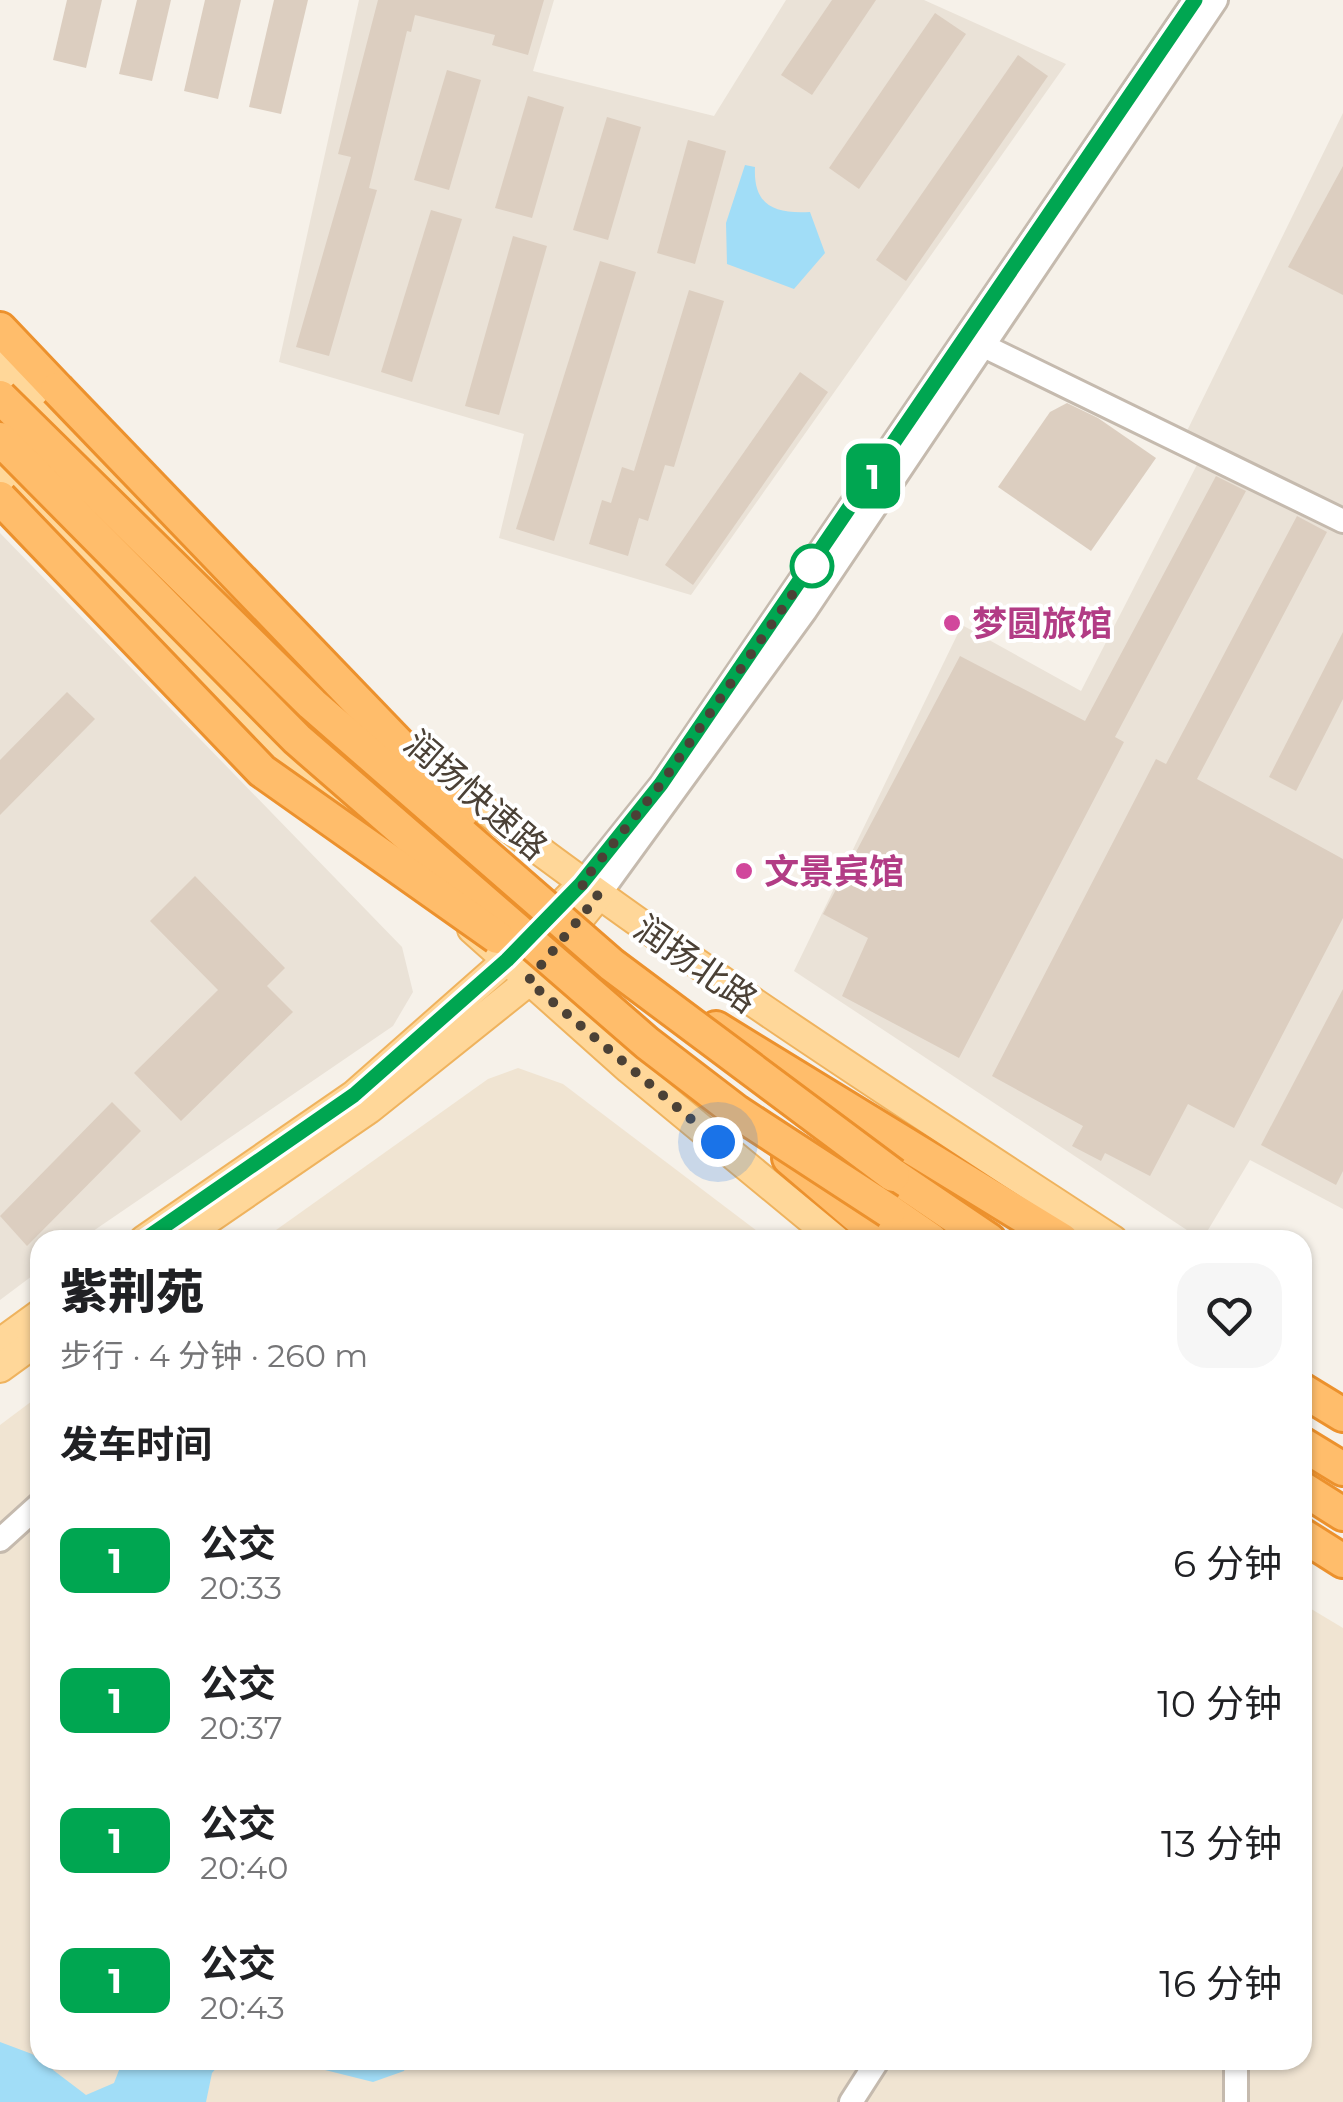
<!DOCTYPE html>
<html lang="zh">
<meta charset="utf-8">
<style>
:root{--surface:#fff;--page:#f6f6f6;--text:#202124;--muted:#757577}
body{margin:0;font-family:Montserrat,"Noto Sans SC",sans-serif;background:var(--page);color:var(--text);height:100vh;display:flex;flex-direction:column;font-size:38px;white-space:nowrap}
*{box-sizing:border-box;margin:0}
p{font-size:32px;color:var(--muted)}
.icon{flex:none;width:55px;height:55px;fill:none;stroke:currentColor;stroke-width:2;stroke-linecap:round;stroke-linejoin:round}
.map{position:relative;flex:1;overflow:hidden}
.details{position:absolute;left:30px;top:1230px;width:1282px;height:840px;display:flex;flex-direction:column;background:var(--surface);border-radius:30px;box-shadow:0 2px 8px #0004}
.details>*{flex:none}
.badge{padding:0 20px;border-radius:15px;font-size:35px;line-height:65px}
.you{position:absolute;width:50px;height:50px;margin:-25px;border:8px solid #fff;border-radius:50%;background:#1a73e8;box-shadow:0 0 0 15px #1a73e833}
.map>.badge{position:absolute;translate:-50% -50%;box-shadow:0 0 0 5px #fff}
h2{padding:0 30px;font-size:38px;line-height:90px}
.round{display:grid;place-items:center;flex:none;width:105px;height:105px;border-radius:30px;background:var(--page)}
.summary{display:flex;align-items:center;justify-content:space-between;height:170px;padding:0 30px}
h1{font-size:48px;font-weight:800;line-height:75px}
ul{padding:0;list-style:none}
li{display:flex;align-items:center;gap:30px;height:140px;padding:0 30px}
li div{flex:1}
li b{display:block;font-size:38px}
li em{font-style:normal}
li .badge{min-width:110px;font-weight:700;text-align:center}
.map>svg:first-child{display:block}
.residential{fill:#eae2d7}
.education{fill:#f0e4d2}
.water{fill:#a1ddf7}
.building{fill:#dccec0}
.lines{fill:none;stroke-linecap:round;stroke-linejoin:round}
.minor-casing{stroke:#c5baae;stroke-width:28}
.major-casing{stroke:#efb35e;stroke-width:32}
.highway-casing{stroke:#ec912d;stroke-width:38}
.minor{stroke:#fff;stroke-width:22}
.major{stroke:#ffd799;stroke-width:28}
.highway{stroke:#ffbd6b;stroke-width:32}
.highway-bridge-casing{stroke:#ec912d;stroke-width:38;stroke-linecap:butt}
.highway-bridge{stroke:#ffbd6b;stroke-width:32}
.line-casing{stroke:#fff;stroke-width:22}
.line{stroke:#00a651;stroke-width:15}
.walk{stroke:#4b4136;stroke-width:10;stroke-dasharray:0 18}
.stop-dot{fill:#fff;stroke:#00a651;stroke-width:5}
.hotel-dot{fill:#d1479c;stroke:#fff;stroke-width:4}
.labels{text-anchor:middle;dominant-baseline:central;stroke-width:8;stroke-linejoin:round;paint-order:stroke}
.hotel-label{font-size:35px;font-weight:bold;fill:#b23c85;stroke:#fff;text-anchor:start}
.street-label{font-size:35px;fill:#4b4136;stroke:#fff}
</style>
<div class="map">
<svg width="1343" height="2102" viewBox="0 0 1343 2102">
<rect width="100%" height="100%" fill="#f6f1e9"/>
<g class="residential">
<polygon points="359,0 554,0 533,71 714,116 786,0 924,0 1066,64 691,595 499,538 524,434 279,362"/>
<polygon points="1343,113 1343,1209 1250,1160 1202,1240 794,971 962,625 1081,691 1205,449 1185,435"/>
<polygon points="0,533 402,947 413,992 393,1026 80,1240 40,1240 40,1270 0,1300"/>
</g>
<g class="education">
<polygon points="518,1068 563,1084 769,1240 262,1240 488,1079"/>
<polygon points="40,1395 40,2060 1302,2060 1303,1604 1343,1628 1343,2102 0,2102 0,1425"/>
</g>
<g class="water">
<path d="M745,165L755,167C753,206 775,214 810,212L825,253L794,289L727,264L726,223Z"/>
<polygon points="0,2042 32,2054 86,2095 114,2083 123,2060 223,2060 212,2073 206,2102 0,2102"/>
<polygon points="268,2060 409,2060 404,2071 373,2082 325,2070 283,2070"/>
</g>
<g class="building">
<polygon points="67,0 102,0 86,68 53,60"/>
<polygon points="137,0 171,0 152,81 119,74"/>
<polygon points="205,0 241,0 218,99 184,91"/>
<polygon points="274,0 308,0 281,114 249,107"/>
<polygon points="378,0 544,0 528,55 492,45 495,35 415,15 411,32 407,31 369,188 377,190 329,356 296,347 351,157 338,154"/>
<polygon points="832,0 876,0 812,95 781,75"/>
<polygon points="935,13 966,34 859,189 829,168"/>
<polygon points="1018,55 1048,76 906,281 876,260"/>
<polygon points="447,70 481,80 449,190 414,180"/>
<polygon points="528,96 564,107 532,218 495,208"/>
<polygon points="607,117 641,127 608,240 573,230"/>
<polygon points="688,140 726,151 695,264 657,253"/>
<polygon points="1343,166 1343,295 1288,267"/>
<polygon points="431,210 462,219 412,382 381,372"/>
<polygon points="513,236 547,246 499,415 465,406"/>
<polygon points="600,261 636,272 554,541 516,529"/>
<polygon points="689,290 724,301 674,467 665,465 648,521 639,518 628,556 589,544 602,500 611,503 622,467 634,471"/>
<polygon points="800,372 828,392 693,585 665,565"/>
<polygon points="1067,403 1098,418 1156,458 1091,551 998,487 1050,412"/>
<polygon points="1216,476 1246,491 1115,737 1124,742 959,1058 842,996 868,938 823,914 960,656 1085,721"/>
<polygon points="1297,516 1327,532 1197,779 1343,859 1343,918 1234,1128 1188,1104 1150,1176 1105,1153 1101,1161 1072,1146 1083,1126 992,1076 1156,759 1166,764"/>
<polygon points="1343,632 1343,699 1296,791 1269,777"/>
<polygon points="67,692 95,719 0,815 0,760"/>
<polygon points="195,876 285,968 267,986 293,1012 181,1121 134,1073 218,990 150,921"/>
<polygon points="1343,989 1343,1171 1336,1185 1261,1145"/>
<polygon points="112,1102 141,1131 27,1246 0,1216"/>
</g>
<g class="lines">
<g class="minor-casing">
<g id="minor">
<polyline points="984,346 1343,521"/>
<polyline points="581,885 661,785 1195,0"/>
<polyline points="598,896 805,611 1216,0"/>
<polyline points="0,1540 40,1504"/>
<polyline points="851,2102 878,2060"/>
<polyline points="1236,2102 1236,2060"/>
</g>
</g>
<g class="major-casing">
<g id="major">
<polyline points="0,365 50,419 249,610"/>
<polyline points="0,467 275,752 348,817"/>
<path d="M448,781C661,947 887,1092 1113,1240"/>
<polyline points="472,929 629,1069 836,1240"/>
<polyline points="144,1240 354,1095 507,960 581,885"/>
<polyline points="178,1240 369,1109 529,981 598,896"/>
<polyline points="0,1343 40,1314"/>
<polyline points="0,1368 40,1339"/>
</g>
</g>
<g class="highway-casing">
<g id="highway">
<polyline points="0,329 57,389"/>
<polyline points="716,1028 1062,1240"/>
<polyline points="789,1158 885,1240"/>
<polyline points="893,1175 989,1240"/>
<polyline points="889,1211 931,1240"/>
<polyline points="1302,1390 1343,1415"/>
<polyline points="1302,1444 1343,1469"/>
<polyline points="1302,1488 1343,1514"/>
<polyline points="1302,1535 1343,1561"/>
</g>
</g>
<use href="#minor" class="minor"/>
<use href="#major" class="major"/>
<use href="#highway" class="highway"/>
<g class="highway-bridge-casing">
<g id="highway-bridge">
<polyline points="57,389 463,811"/>
<polyline points="0,397 312,704 612,965 893,1175"/>
<polyline points="0,439 297,739 647,1043 737,1112 889,1211"/>
<polyline points="0,498 262,771 497,937"/>
</g>
</g>
<use href="#highway-bridge" class="highway-bridge"/>
</g>
<g class="lines">
<g class="line-casing">
<polyline id="line" points="144,1240 354,1095 507,960 581,884 661,784 1195,0"/>
</g>
<use href="#line" class="line"/>
<polyline class="walk" points="718,1142 528,981 598,896 581,884 661,784 812,566"/>
</g>
<circle class="stop-dot" cx="812" cy="566" r="20"/>
<g class="hotel-dot">
<circle cx="952" cy="623" r="10"/>
<circle cx="744" cy="871" r="10"/>
</g>
<g class="labels">
<g class="hotel-label">
<text x="972" y="623">梦圆旅馆</text>
<text x="764" y="871">文景宾馆</text>
</g>
<g class="street-label">
<text transform="translate(476 795) rotate(41)">润扬快速路</text>
<text transform="translate(696 964) rotate(35)">润扬北路</text>
</g>
</g>
</svg>
<div class="you" style="left:718px;top:1142px"></div>
<b class="badge" style="left:873px;top:476px;background:#00a651;color:#fff">1</b>
<section class="details">
<div class="summary"><div><h1>紫荆苑</h1><p>步行 · 4 分钟 · 260 m</p></div><a class="round"><svg class="icon" aria-label="heart" viewBox="0 0 24 24"><path d="M12 20l-8-8c-3-5 5-10 8-4 3-6 11-1 8 4z"/></svg></a></div>
<h2>发车时间</h2>
<ul>
<li><span class="badge" style="background:#00a651;color:#fff">1</span><div><b>公交</b><p>20:33</p></div><em>6 分钟</em></li>
<li><span class="badge" style="background:#00a651;color:#fff">1</span><div><b>公交</b><p>20:37</p></div><em>10 分钟</em></li>
<li><span class="badge" style="background:#00a651;color:#fff">1</span><div><b>公交</b><p>20:40</p></div><em>13 分钟</em></li>
<li><span class="badge" style="background:#00a651;color:#fff">1</span><div><b>公交</b><p>20:43</p></div><em>16 分钟</em></li>
</ul>
</section>
</div>
